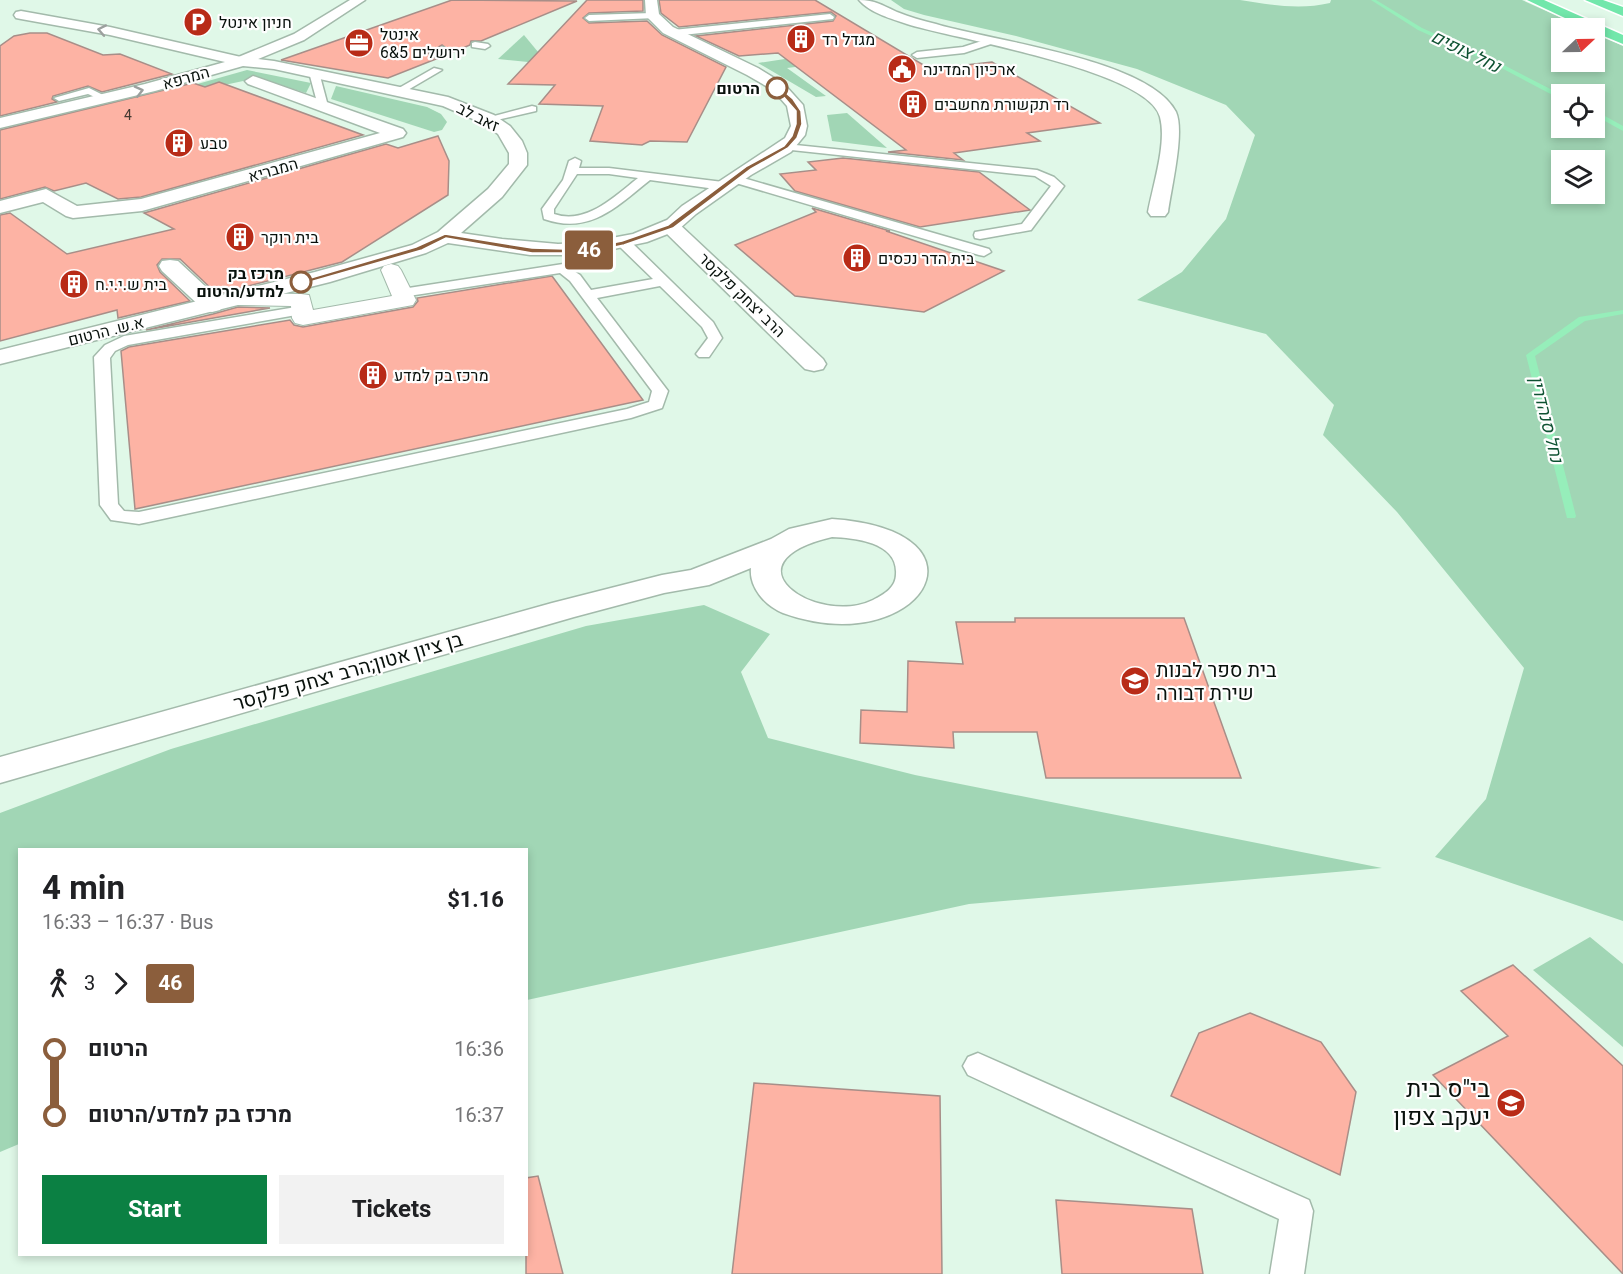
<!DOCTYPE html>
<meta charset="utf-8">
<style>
:root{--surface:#fff;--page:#f2f2f2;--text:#202124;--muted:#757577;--accent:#0b8043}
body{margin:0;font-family:Roboto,Heebo,sans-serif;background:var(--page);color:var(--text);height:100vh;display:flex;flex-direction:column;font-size:22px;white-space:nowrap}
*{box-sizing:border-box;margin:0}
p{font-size:20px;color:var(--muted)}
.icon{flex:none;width:33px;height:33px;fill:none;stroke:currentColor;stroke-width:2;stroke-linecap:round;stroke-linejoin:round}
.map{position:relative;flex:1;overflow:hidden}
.sheet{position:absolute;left:18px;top:848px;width:510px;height:408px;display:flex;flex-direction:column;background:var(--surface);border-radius:0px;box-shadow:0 3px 9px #0003}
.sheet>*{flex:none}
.badge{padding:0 12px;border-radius:4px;font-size:21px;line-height:39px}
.needle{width:39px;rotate:68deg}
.buttons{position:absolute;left:1551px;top:18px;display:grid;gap:12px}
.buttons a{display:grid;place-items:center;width:54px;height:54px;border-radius:0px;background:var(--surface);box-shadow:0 3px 9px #0003;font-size:30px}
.map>.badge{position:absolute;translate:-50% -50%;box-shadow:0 0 0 3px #fff}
.legs{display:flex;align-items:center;gap:9px;height:66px;padding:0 24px;font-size:20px}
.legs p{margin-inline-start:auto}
.summary{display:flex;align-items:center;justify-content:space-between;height:102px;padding:0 24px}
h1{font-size:33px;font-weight:700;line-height:45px}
.button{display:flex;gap:12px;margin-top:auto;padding:12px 24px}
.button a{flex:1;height:69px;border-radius:0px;background:var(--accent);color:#fff;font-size:24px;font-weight:700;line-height:69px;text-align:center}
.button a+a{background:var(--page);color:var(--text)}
ul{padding:0 24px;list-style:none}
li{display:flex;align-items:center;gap:21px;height:66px;font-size:22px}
li i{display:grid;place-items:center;width:9px;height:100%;margin:0 8px;background:currentColor}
li i::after{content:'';width:15px;height:15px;margin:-8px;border:4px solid;border-radius:50%;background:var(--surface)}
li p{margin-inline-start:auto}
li:first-child i{background:linear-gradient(#0000 50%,currentColor 0)}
li:last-child i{background:linear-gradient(currentColor 50%,#0000 0)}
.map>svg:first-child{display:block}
.green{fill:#a1d6b5;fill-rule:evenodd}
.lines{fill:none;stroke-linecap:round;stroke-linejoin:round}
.stream{fill:#96eeba;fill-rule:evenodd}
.building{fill:#fdb3a4;stroke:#a88e88;stroke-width:1.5}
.service-casing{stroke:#a3baab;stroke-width:3}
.pedestrian-casing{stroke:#a3baab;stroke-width:2}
.minor-casing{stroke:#a3baab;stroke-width:3}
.tertiary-casing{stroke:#a3baab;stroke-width:3}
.trunk-casing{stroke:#fff;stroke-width:3}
.service{fill:#fff;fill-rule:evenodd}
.pedestrian{fill:#fff;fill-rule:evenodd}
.minor{fill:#fff;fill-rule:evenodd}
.tertiary{fill:#fff;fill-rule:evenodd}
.trunk{fill:#72e7ab;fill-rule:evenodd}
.oneway{stroke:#9ca09e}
.line-1{fill:#8b5e3c;stroke:#fff;stroke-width:1.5}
.stop-1-dot{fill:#fff;stroke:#8b5e3c;stroke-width:3}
.labels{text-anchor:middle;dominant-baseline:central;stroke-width:4.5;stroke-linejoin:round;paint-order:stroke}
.far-number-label{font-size:14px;fill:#453a32}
.far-poi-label{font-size:16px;fill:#08110c;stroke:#fefefe;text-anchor:start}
.far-street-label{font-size:16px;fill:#08110c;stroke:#fefefe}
.far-stop-label{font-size:16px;font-weight:bold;fill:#08110c;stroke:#fefefe;text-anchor:end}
.far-water-label{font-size:18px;font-style:italic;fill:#0e5232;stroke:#fefefe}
.poi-label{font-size:20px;fill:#08110c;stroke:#fefefe;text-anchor:start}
.street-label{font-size:20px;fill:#08110c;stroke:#fefefe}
.near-poi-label{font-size:24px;fill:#08110c;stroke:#fefefe;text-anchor:end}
</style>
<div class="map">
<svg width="1623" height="1274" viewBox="0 0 1623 1274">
<rect width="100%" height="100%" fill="#e0f8e8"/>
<g class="green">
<path d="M891,0H1240C1271,5 1300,10 1330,3L1331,0H1522L1584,28H1562V62H1594L1595,33L1623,46V921L1435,857L1486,799L1524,668L1397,512L1323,435L1334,405L1266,334L1137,300L1182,272L1226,219L1255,135L1226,105L1137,69L1016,36L924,15L904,9ZM1562,94H1594V128H1562ZM1594,160V194H1562V160Z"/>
<polygon points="524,35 548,64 498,59"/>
<polygon points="843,50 852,60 787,68 826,96 816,97 758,63"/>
<polygon points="247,70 311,83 306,93 257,78 0,133 162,94"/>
<polygon points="336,86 427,107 441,114 447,122 442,130 434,132 331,99"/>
<polygon points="847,113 887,148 832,141 827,115"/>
<polygon points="704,605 770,634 741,672 768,738 915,775 1382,868 969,904 527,1000 526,849 20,849 19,1144 0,1152 0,813 171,749 586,626"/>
<polygon points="1590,937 1623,964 1623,1047 1533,970"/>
</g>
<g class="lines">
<g class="stream">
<polygon points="1371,0 1376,0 1422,28 1498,62 1562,95 1562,100 1494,64 1418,30"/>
<polygon points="1594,110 1623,126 1623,131 1594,115"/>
<polygon points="1623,310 1623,314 1585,321 1535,356 1576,516 1575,518 1567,518 1526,355 1579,317"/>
</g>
</g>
<g class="building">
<polygon points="452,0 577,1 481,41 471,41 470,45 437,59 450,51 442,45 428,53 436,59 388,78 281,60"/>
<polygon points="587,0 643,0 643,11 589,13 583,18 589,23 647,21 662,35 726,67 687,142 650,141 642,145 590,141 603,106 539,104 555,85 508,84"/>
<polygon points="659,0 815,0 930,69 992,62 1100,123 1027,133 1040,141 954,153 963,160 888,152 906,150 778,53 739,56 696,36 833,21 836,16 831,12 679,27 661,13"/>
<polygon points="30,33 47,33 103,55 120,54 172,74 102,92 88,86 53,96 52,99 57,102 0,116 0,46 14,36"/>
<polygon points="219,82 363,135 141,197 118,199 86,183 54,191 45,187 0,199 0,130 193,83 205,87"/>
<polygon points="438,136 449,161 448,195 342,262 217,294 180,259 162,259 157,265 160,272 190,301 118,318 117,310 0,341 0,215 10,213 67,254 174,229 144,213 386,144 398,148"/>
<polygon points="843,158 979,172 1030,210 920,227 795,191 780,174 816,170 808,162"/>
<polygon points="812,208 890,231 886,231 1004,271 924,312 795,296 735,245 816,212"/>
<polygon points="552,276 643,400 135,509 121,351 129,347 290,320 294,325 303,327 413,307 418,301 417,298"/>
<polygon points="238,307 270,308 146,330 213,314"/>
<polygon points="1015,618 1184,618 1241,778 1046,778 1037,732 953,732 954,748 860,743 861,710 907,712 908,661 963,664 956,622 1015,622"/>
<polygon points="1513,965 1623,1066 1623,1274 1433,1075 1508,1036 1461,991"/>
<polygon points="1250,1013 1321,1042 1356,1092 1340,1175 1171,1096 1199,1033"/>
<polygon points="754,1083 940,1096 942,1274 732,1274"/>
<polygon points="538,1176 563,1274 526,1274 526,1178"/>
<polygon points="1056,1200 1192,1209 1203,1274 1062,1274"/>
</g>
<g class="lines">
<g class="service-casing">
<g id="service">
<polygon points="652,13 656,16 655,18 589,21 585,18 589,15"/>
<polygon points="830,14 834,17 833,19 673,36 669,33 673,30"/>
<polygon points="988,39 991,40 991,44 964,53 917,58 912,55 917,52 963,47"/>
<polygon points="475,42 488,44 490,46 485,49 472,47 472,43"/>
<polygon points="443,47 448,50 435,57 430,54"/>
<polygon points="434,68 442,70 401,94 392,92"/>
<polygon points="315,73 320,76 328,106 327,108 318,106 310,76"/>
<polygon points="89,88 111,99 106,102 88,94 59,101 54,98"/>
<polygon points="532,106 536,107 536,111 488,122 483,119"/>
<polygon points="786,144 1037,170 1054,177 1064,186 1031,230 980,239 975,238 974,235 975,232 1022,224 1051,186 1035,176 782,149 780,147"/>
<path d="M575,158L581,161L579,168H609L723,182L729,186L723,190L650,180C616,207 590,235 544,219L542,209L563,180L569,161ZM577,174H609L638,178C614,197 586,225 554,214V209Z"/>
<polygon points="733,175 989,249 991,252 984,256 979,255 729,181 727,179"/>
<polygon points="624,239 629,240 713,322 722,338 709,357 699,357 696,354 708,338 702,327 660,286 597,298 668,391 662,408 631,418 139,524 111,520 100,505 94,357 105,345 124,336 302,306 309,310 302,314 128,345 115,351 110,358 118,504 124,511 139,512 627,409 649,402 652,391 570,281 560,273 402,297 395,293 402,289 563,264 580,275 591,290 653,279 619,246 617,243"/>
<polygon points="978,1053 1309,1200 1313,1211 1304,1274 1270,1274 1279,1219 968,1075 963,1066 968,1057"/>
</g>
</g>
<g class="pedestrian-casing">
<polygon id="pedestrian" points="391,264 398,266 401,270 416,300 413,305 303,325 295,323 292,318 291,306 237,305 229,304 226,299 229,294 237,293 301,294 309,295 313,310 392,296 381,270 384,266"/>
</g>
<g class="minor-casing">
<g id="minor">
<polygon points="350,0 365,0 304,40 246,64 236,64 234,61 236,58 294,34"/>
<path d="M859,0C875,0 882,5 897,12C909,17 923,21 936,24C991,41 1150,59 1176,112C1185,132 1171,189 1168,212L1165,216H1151L1148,212C1153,185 1167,143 1160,117C1149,70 954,39 907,24C892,19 870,13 859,0Z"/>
<polygon points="253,76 403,129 406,133 403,137 142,211 73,218 66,216 43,202 0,213 0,201 46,189 77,206 141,199 380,133 248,84 245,81"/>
<polygon points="670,220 677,222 823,359 826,364 823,369 814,371 805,369 663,230 660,226 663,222"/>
<polygon points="170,260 178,261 220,300 223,305 220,310 212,312 204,310 162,271 159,266 162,261"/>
<path d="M832,519C1002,531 919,662 783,613C765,606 749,587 751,568L709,585L664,593L574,617L0,783V757L552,603L662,575L691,570L771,539L789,529ZM832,537C855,538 898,542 896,574C896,587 885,594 873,600C817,627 721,563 832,537Z"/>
</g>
</g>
<g class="tertiary-casing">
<polygon id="tertiary" points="645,0 657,0 659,14 673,27 758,68 784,84 803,105 807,126 805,135 791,152 751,175 696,214 678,230 647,242 585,255 530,255 448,243 426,253 330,282 0,364 0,350 315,272 412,245 438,232 488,189 509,164 509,153 498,134 482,123 443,106 274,69 243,66 155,91 0,128 0,118 145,84 225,62 110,35 21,19 16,18 14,15 16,12 21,11 110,27 241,57 274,61 448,97 494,115 510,126 522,141 527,153 527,165 502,197 461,233 502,239 558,244 585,243 633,234 667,220 682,206 785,138 791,126 787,106 773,90 747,75 663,33 646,16"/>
</g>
<g class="trunk-casing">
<g id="trunk">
<polygon points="1527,0 1544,0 1623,35 1623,44 1594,32 1594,28 1586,28"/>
<polygon points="1585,0 1603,0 1623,7 1623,16"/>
</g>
</g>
<use href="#service" class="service"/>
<use href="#pedestrian" class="pedestrian"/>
<use href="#minor" class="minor"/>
<use href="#tertiary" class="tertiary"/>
<use href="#trunk" class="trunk"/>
</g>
<defs><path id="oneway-chevron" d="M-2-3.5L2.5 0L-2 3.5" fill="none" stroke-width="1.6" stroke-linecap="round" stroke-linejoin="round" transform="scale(1.5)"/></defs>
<g class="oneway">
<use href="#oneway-chevron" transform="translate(102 30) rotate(-169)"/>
<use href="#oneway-chevron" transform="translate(139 91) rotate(-14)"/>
</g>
<polygon class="line-1" points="775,87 779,87 793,99 801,111 802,124 797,138 788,148 751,169 673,228 624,245 592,252 565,253 532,253 446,238 422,250 303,284 297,282 416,247 445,234 532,248 565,249 592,247 622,241 668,225 747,166 784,146 792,136 796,124 796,111"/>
<defs>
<g id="parking-disc" transform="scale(1.5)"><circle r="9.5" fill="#b82b17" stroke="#fefefe"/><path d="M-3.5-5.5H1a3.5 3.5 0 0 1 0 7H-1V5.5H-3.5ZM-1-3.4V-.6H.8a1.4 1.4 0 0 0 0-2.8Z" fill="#fff"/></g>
<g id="building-disc" transform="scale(1.5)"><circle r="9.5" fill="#b82b17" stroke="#fefefe"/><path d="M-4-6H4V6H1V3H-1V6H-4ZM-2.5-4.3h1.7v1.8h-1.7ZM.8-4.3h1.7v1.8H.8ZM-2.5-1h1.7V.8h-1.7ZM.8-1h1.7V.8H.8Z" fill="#fff"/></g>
<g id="office-disc" transform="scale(1.5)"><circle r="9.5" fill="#b82b17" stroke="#fefefe"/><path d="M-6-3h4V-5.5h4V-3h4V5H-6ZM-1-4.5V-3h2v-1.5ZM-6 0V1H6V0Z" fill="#fff"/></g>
<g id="civic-disc" transform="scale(1.5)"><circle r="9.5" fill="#b82b17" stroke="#fefefe"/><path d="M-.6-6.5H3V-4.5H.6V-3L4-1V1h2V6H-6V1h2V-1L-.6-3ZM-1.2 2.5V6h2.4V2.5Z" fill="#fff"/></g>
<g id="school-disc" transform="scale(1.5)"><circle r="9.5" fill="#b82b17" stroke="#fefefe"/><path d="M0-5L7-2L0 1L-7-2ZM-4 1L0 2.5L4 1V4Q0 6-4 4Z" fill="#fff"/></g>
</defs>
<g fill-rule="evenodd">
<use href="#parking-disc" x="198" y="22"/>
<use href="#building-disc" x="801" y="39"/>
<use href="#office-disc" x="359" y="43"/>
<use href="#civic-disc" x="902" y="69"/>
<use href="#building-disc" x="913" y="104"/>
<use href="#building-disc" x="179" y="143"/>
<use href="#building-disc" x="240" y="237"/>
<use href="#building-disc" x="857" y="258"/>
<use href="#building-disc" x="74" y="284"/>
<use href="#building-disc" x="373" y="375"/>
<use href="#school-disc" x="1135" y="681"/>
<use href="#school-disc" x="1511" y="1103"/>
</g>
<g class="stop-1-dot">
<circle cx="777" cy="88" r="10"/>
<circle cx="301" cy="282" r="10"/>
</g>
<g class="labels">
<g class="far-number-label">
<text x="128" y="115">4</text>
</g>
<g class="far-poi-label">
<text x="219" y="22">חניון אינטל</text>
<text x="380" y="34">אינטל<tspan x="380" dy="18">ירושלים 5&amp;6</tspan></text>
<text x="822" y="39">מגדל רד</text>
<text x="923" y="69">ארכיון המדינה</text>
<text x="934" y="104">רד תקשורת מחשבים</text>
<text x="200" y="143">טבע</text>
<text x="261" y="237">בית רוקר</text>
<text x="878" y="258">בית הדר נכסים</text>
<text x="95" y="284">בית ש.י.י.ח</text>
<text x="394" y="375">מרכז בק למדע</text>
</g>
<g class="far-street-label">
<text transform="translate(186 78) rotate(-16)">המרפא</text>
<text transform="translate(478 117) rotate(27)">זאב לב</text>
<text transform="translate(273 170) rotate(-16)">המבריא</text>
<text transform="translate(742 295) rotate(44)">הרב יצחק פלקסר</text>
<text transform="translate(106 331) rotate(-14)">א.ש. הרטום</text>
</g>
<g class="far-stop-label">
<text x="760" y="88">הרטום</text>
<text x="284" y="273">מרכז בק<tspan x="284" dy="18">למדע/הרטום</tspan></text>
</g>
<g class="far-water-label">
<text transform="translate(1466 51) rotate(26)">נחל צופים</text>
<text transform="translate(1547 419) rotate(76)">נחל סנהדרין</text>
</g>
<g class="poi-label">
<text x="1156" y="670">בית ספר לבנות<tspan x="1156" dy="23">שירת דבורה</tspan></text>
</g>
<g class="street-label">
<text transform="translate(348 671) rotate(-16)">בן ציון אטון;הרב יצחק פלקסר</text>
</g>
<g class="near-poi-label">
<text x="1490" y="1089">בי"ס בית<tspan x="1490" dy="28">יעקב צפון</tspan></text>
</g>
</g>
</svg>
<div class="buttons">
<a><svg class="needle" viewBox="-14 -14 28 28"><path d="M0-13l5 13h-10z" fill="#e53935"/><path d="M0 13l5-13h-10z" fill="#757577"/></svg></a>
<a><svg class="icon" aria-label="locate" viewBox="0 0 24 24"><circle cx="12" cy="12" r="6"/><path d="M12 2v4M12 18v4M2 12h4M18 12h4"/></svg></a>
<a><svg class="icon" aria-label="layers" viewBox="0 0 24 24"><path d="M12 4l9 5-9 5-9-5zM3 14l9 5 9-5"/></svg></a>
</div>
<b class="badge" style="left:589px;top:250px;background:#8b5e3c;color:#fff">46</b>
<section class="sheet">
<div class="summary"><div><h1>4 min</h1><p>16:33 – 16:37 · Bus</p></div><b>$1.16</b></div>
<div class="legs"><svg class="icon" aria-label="walk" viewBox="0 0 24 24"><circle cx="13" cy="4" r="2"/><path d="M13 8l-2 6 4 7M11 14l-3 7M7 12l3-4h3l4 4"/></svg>3<svg class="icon" aria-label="forward" viewBox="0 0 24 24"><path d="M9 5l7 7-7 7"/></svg><b class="badge" style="background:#8b5e3c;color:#fff">46</b></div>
<ul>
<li><i style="color:#8b5e3c"></i><b>הרטום</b><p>16:36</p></li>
<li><i style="color:#8b5e3c"></i><b>מרכז בק למדע/הרטום</b><p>16:37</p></li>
</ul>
<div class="button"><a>Start</a><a>Tickets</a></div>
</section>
</div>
